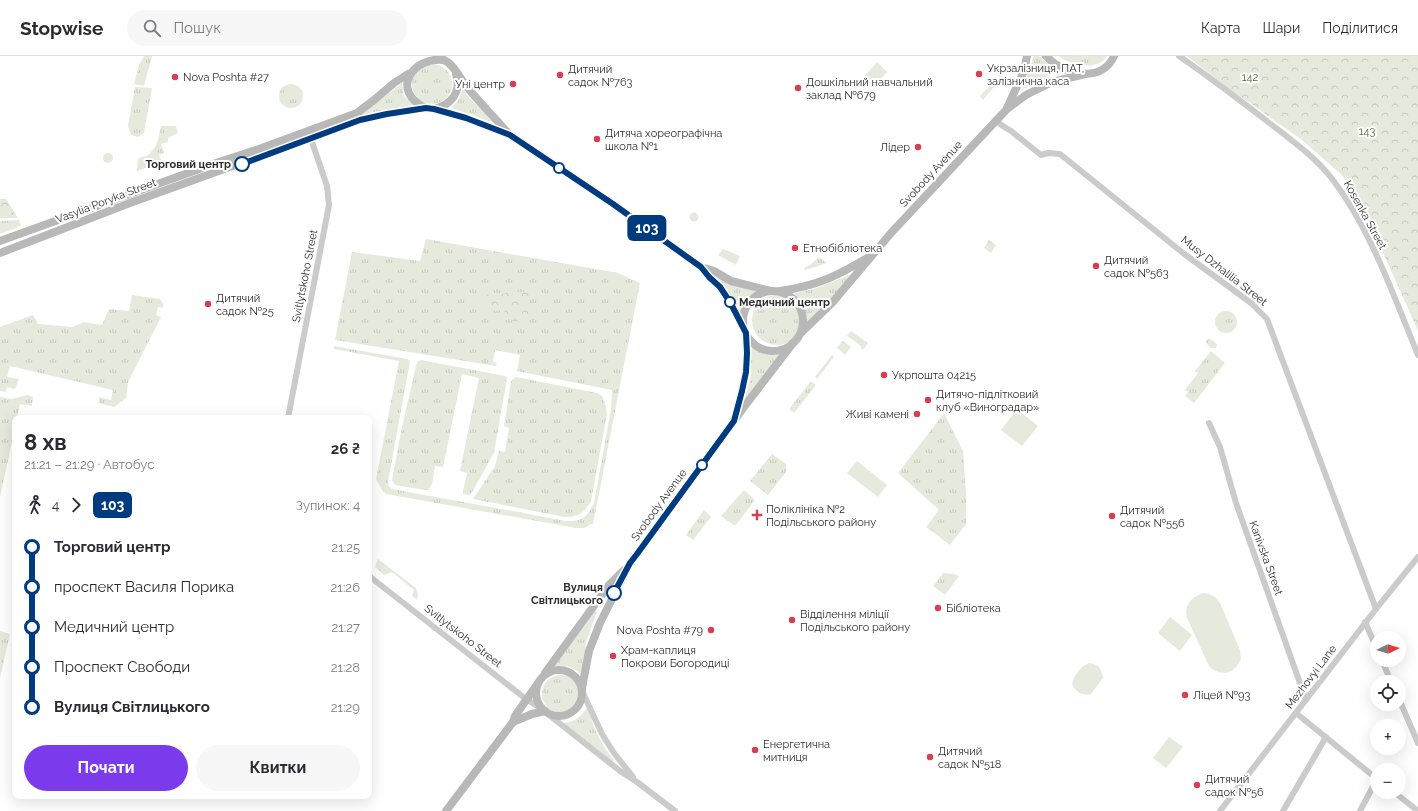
<!DOCTYPE html>
<html lang="uk">
<meta charset="utf-8">
<style>
:root{--surface:#fff;--page:#f7f7f7;--text:#2b2b33;--muted:#7c7c81;--line:#e1e1e2;--accent:#7c3aed}
body{margin:0;font-family:Raleway,sans-serif;background:var(--page);color:var(--text);height:100vh;display:flex;flex-direction:column;font-size:15px;white-space:nowrap}
*{box-sizing:border-box;margin:0}
p{font-size:13px;color:var(--muted)}
.icon{flex:none;width:22px;height:22px;fill:none;stroke:currentColor;stroke-width:2;stroke-linecap:round;stroke-linejoin:round}
.map{position:relative;flex:1;overflow:hidden}
.panel{position:absolute;left:12px;top:359px;width:360px;height:384px;display:flex;flex-direction:column;background:var(--surface);border-radius:8px;box-shadow:0 4px 16px #0002}
.panel>*{flex:none}
.badge{padding:0 8px;border-radius:6px;font-size:14px;line-height:26px}
.needle{width:26px;rotate:85deg}
.buttons{position:absolute;left:1370px;top:575px;display:grid;gap:8px}
.buttons a{display:grid;place-items:center;width:36px;height:36px;border-radius:50%;background:var(--surface);box-shadow:0 4px 16px #0002;font-size:20px}
.map>.badge{position:absolute;translate:-50% -50%;box-shadow:0 0 0 2px #fff}
.legs{display:flex;align-items:center;gap:6px;height:44px;padding:0 12px;font-size:13px}
.legs p{margin-inline-start:auto}
.overview{display:flex;align-items:center;justify-content:space-between;height:68px;padding:0 12px}
h1{font-size:22px;font-weight:700;line-height:30px}
.cta{display:flex;gap:8px;margin-top:auto;padding:8px 12px}
.cta a{flex:1;height:46px;border-radius:24px;background:var(--accent);color:#fff;font-size:16px;font-weight:700;line-height:46px;text-align:center}
.cta a+a{background:var(--page);color:var(--text)}
ul{padding:0 12px;list-style:none}
li{display:flex;align-items:center;gap:14px;height:40px;font-size:15px}
li i{display:grid;place-items:center;width:6px;height:100%;margin:0 5px;background:currentColor}
li i::after{content:'';width:10px;height:10px;margin:-5px;border:3px solid;border-radius:50%;background:var(--surface)}
li p{margin-inline-start:auto}
li:first-child i{background:linear-gradient(#0000 50%,currentColor 0)}
li:last-child i{background:linear-gradient(currentColor 50%,#0000 0)}
header{display:flex;align-items:center;gap:24px;box-sizing:border-box;height:56px;padding:0 20px;background:var(--surface);border-bottom:1px solid var(--line)}
header strong{font-size:19px}
nav{display:flex;gap:22px;margin-inline-start:auto;font-size:14px}
.search{width:280px;height:36px;background:var(--page);display:flex;align-items:center;gap:10px;box-sizing:border-box;padding:0 14px;border-radius:22px;color:var(--muted);font-size:15px}
.map>svg:first-child{display:block}
.grass{fill:url(#grass-tufts)}
.forest{fill:url(#forest-crowns)}
.garden{fill:#e5eadd}
.lines{fill:none;stroke-linecap:round;stroke-linejoin:round}
.street{stroke:#cbcbcb;stroke-width:6}
.secondary{stroke:#b8b8b8;stroke-width:8}
.line-1-casing{stroke:#fff;stroke-width:9}
.line-1{stroke:#003b80;stroke-width:6}
.poi-dot{fill:#d53f53;stroke:#fff;stroke-width:1.5}
.stop-1-dot{fill:#fff;stroke:#003b80;stroke-width:2}
.labels{text-anchor:middle;dominant-baseline:central;stroke-width:4;stroke-linejoin:round;paint-order:stroke}
.poi-label{font-size:11px;fill:#2e2e2e;stroke:#fff;text-anchor:start}
.park-label{font-size:11px;fill:#53653f;stroke:#fff}
.stop-label{font-size:11px;font-weight:bold;fill:#2e2e2e;stroke:#fff;text-anchor:end}
.street-label{font-size:11px;fill:#2e2e2e;stroke:#fff}
</style>
<header>
<strong>Stopwise</strong>
<div class="search"><svg class="icon" aria-label="search" viewBox="0 0 24 24"><circle cx="10" cy="10" r="6"/><path d="M15 15l6 6"/></svg>Пошук</div>
<nav><a>Карта</a><a>Шари</a><a>Поділитися</a></nav>
</header>
<div class="map">
<svg width="1418" height="755" viewBox="0 0 1418 755">
<defs>
<pattern id="grass-tufts" width="24" height="20" patternUnits="userSpaceOnUse"><rect width="24" height="20" fill="#e5eadd"/><path d="M3 7l-1-3M5 7V3M7 7l1-3M15 17l-1-3M17 17v-4M19 17l1-3" fill="none" stroke="#c5c9be"/></pattern>
<pattern id="forest-crowns" width="20" height="18" patternUnits="userSpaceOnUse"><rect width="20" height="18" fill="#e5eadd"/><path d="M2 6a3 3 0 1 1 6 0M12 15a3 3 0 1 1 6 0" fill="none" stroke="#c5c9be"/></pattern>
</defs>
<rect width="100%" height="100%" fill="#fff"/>
<g class="grass">
<polygon points="144,0 152,0 144,30 134,28 139,9"/>
<polygon points="1034,0 1039,0 1057,16 1037,24 1022,34"/>
<path d="M1058,0H1107C1097,16 1071,9 1058,0Z"/>
<circle cx="432" cy="28" r="20"/>
<polygon points="1000,19 1002,21 983,44 980,40"/>
<polygon points="402,27 404,40 413,49 356,61"/>
<circle cx="291" cy="40" r="12"/>
<polygon points="135,31 152,32 144,77 138,81 131,79 128,70"/>
<polygon points="463,32 469,42 498,68 451,52 458,45"/>
<path d="M161,70H176L178,77L168,82V86L161,88L164,97L159,99L162,106L137,115L138,103L141,101L147,100C158,90 158,84 161,70Z"/>
<circle cx="108" cy="102" r="5"/>
<circle cx="694" cy="161" r="4.5"/>
<polygon points="19,164 21,170 0,178 0,165"/>
<path d="M426,183L618,217L640,227L593,468H591L584,472H576L386,438L382,434L376,423L399,305L334,293V290L407,303L410,305L388,426L389,431L392,433L566,465C583,465 586,462 594,447L611,353L612,334L517,315L520,299L495,294L493,306L497,307L496,310L335,284L352,196L420,205Z"/>
<polygon points="989,184 996,189 991,197 984,192"/>
<polygon points="723,193 740,200 736,209 718,199"/>
<polygon points="819,201 827,207 805,214 804,212 810,209"/>
<path d="M852,218L853,221L806,269C807,257 803,247 794,239L795,237L814,233Z"/>
<path d="M718,221L760,235C748,241 746,245 740,257L716,224Z"/>
<polygon points="132,239 160,243 163,248 163,252 158,251 156,259 161,261 128,326 126,342 114,351 99,347 99,341 111,344 113,334 10,310 7,321 19,323 15,333 7,331 6,336 0,335 0,271 33,259 38,268 73,271 83,266 102,269 109,253 129,255"/>
<circle cx="777" cy="264" r="25"/>
<circle cx="1226" cy="266" r="11"/>
<polygon points="851,275 868,287 863,294 861,292 861,290 847,280"/>
<polygon points="1209,282 1217,288 1216,292 1211,292 1206,287 1206,285"/>
<polygon points="843,285 851,291 845,299 837,292"/>
<polygon points="753,291 758,294 767,297 780,297 780,298 744,347 751,320 751,292"/>
<polygon points="1211,295 1225,307 1194,347 1185,340 1188,336 1185,334 1198,317 1195,315"/>
<polygon points="832,299 834,301 817,323 815,321"/>
<polygon points="421,304 505,320 507,322 494,397 471,438 469,439 463,438 463,435 467,417 460,415 479,322 462,318 443,411 435,410 432,428 428,434 425,434 395,429 392,424 402,371 416,310 417,306"/>
<path d="M516,321L597,337L602,340L605,347L607,357L591,445C585,457 577,462 564,461L473,443L495,410L499,395L505,396L509,372L504,370L511,326L513,323Z"/>
<polygon points="811,325 816,329 794,357 789,353"/>
<polygon points="27,339 33,341 32,350 20,348 17,362 15,362 15,372 0,441 0,341 12,343"/>
<polygon points="944,357 963,395 966,437 966,468 950,489 926,471 939,454 898,417"/>
<polygon points="772,398 786,408 786,416 768,439 750,425"/>
<polygon points="744,434 755,444 735,470 721,460"/>
<polygon points="704,454 711,461 693,484 686,479"/>
<polygon points="378,503 416,532 418,538 417,544 412,540 414,534 392,516 384,519 375,511"/>
<polygon points="943,517 954,518 959,520 945,539 933,530"/>
<path d="M594,555L597,556L586,586L583,620C575,612 567,609 555,610Z"/>
<polygon points="0,575 10,578 0,622"/>
<circle cx="561" cy="638" r="19"/>
<path d="M586,653H589C592,671 602,690 614,704L612,706L563,667C574,666 580,662 586,653Z"/>
</g>
<g class="forest">
<polygon points="1187,0 1418,0 1418,275 1373,174 1343,120 1302,84 1224,29"/>
<polygon points="0,143 6,143 18,162 0,162"/>
<polygon points="530,234 531,237 527,246 529,256 528,263 515,266 509,261 504,255 483,254 479,248 480,242 488,239 496,240 513,235 521,236"/>
</g>
<g class="garden">
<polygon points="877,6 887,16 872,32 862,23"/>
<polygon points="1017,353 1038,370 1022,390 1001,374"/>
<polygon points="857,405 887,429 878,441 847,417"/>
<path d="M1203,537L1209,538L1215,541L1220,547L1240,594L1241,603L1237,610L1232,615L1225,617L1218,616L1212,613L1209,610L1187,562C1184,549 1191,541 1203,537Z"/>
<polygon points="1170,561 1192,579 1180,595 1158,577"/>
<path d="M1089,607C1098,608 1102,613 1103,622L1091,638C1081,640 1076,636 1072,628C1074,619 1081,610 1089,607Z"/>
<polygon points="1169,681 1183,691 1166,712 1153,702"/>
</g>
<g class="lines">
<g class="street">
<path d="M1179,0C1211,22 1241,45 1272,69C1294,86 1316,102 1333,124C1371,174 1394,241 1418,299"/>
<polyline points="995,65 1011,75 1041,99 1048,97 1060,98 1183,197 1251,247 1267,263 1376,553"/>
<polyline points="288,362 329,149 327,130 311,83"/>
<polyline points="1209,367 1220,391 1236,447 1306,644"/>
<polyline points="369,520 526,643 545,655"/>
<polyline points="1365,566 1377,593"/>
<polyline points="1382,604 1391,626"/>
<polyline points="583,637 602,678 614,697 633,721"/>
<polyline points="1399,643 1418,687"/>
<polyline points="1296,657 1377,723"/>
<polyline points="549,659 620,715 637,726 675,755"/>
<polyline points="1394,736 1418,755"/>
<polyline points="1220,755 1376,553 1418,501"/>
<polyline points="1283,755 1326,681"/>
<polyline points="1360,755 1377,723"/>
</g>
<g class="secondary">
<path d="M1046,0C1063,19 1102,28 1114,0"/>
<path d="M426,52C389,35 413,0 444,4C455,9 460,23 467,31C480,47 495,62 508,77"/>
<polyline points="1007,52 1024,15 1027,0"/>
<path d="M434,53C451,49 462,36 456,18"/>
<polyline points="0,185 213,108 259,93 357,57 374,44 394,27 408,18"/>
<polyline points="0,197 130,147 360,64 387,58 426,52 434,53 466,62 510,79 613,148 701,211 714,215 731,225 771,235"/>
<path d="M701,211C707,219 714,225 720,232C729,244 736,257 743,270"/>
<path d="M780,235C817,230 837,220 869,201"/>
<circle cx="773" cy="265" r="30"/>
<polyline points="800,278 832,247 891,177 1007,53 1026,39 1052,26 1085,18"/>
<polyline points="736,359 746,316 747,297 746,278"/>
<circle cx="559" cy="637" r="23"/>
<polyline points="545,617 609,529 624,514"/>
<polyline points="582,632 589,595 600,567 630,507 747,347 793,287"/>
<polyline points="513,666 532,658 545,655"/>
<polyline points="446,755 513,666 515,660 538,627"/>
</g>
</g>
<g class="lines">
<g class="line-1-casing">
<polyline id="line-1" points="242,108 360,64 387,58 426,52 434,53 466,62 510,79 613,148 701,211 709,221 720,231 730,246 746,277 747,297 746,316 742,335 734,365 637,498 630,507 614,537"/>
</g>
<use href="#line-1" class="line-1"/>
</g>
<g class="poi-dot">
<circle cx="979" cy="18" r="4"/>
<circle cx="560" cy="19" r="4"/>
<circle cx="175" cy="21" r="4"/>
<circle cx="513" cy="28" r="4"/>
<circle cx="798" cy="32" r="4"/>
<circle cx="597" cy="83" r="4"/>
<circle cx="918" cy="91" r="4"/>
<circle cx="795" cy="192" r="4"/>
<circle cx="1096" cy="210" r="4"/>
<circle cx="208" cy="248" r="4"/>
<circle cx="884" cy="319" r="4"/>
<circle cx="928" cy="344" r="4"/>
<circle cx="917" cy="358" r="4"/>
<path d="M755 453h4v4h4v4h-4v4h-4v-4h-4v-4h4z"/>
<circle cx="1112" cy="460" r="4"/>
<circle cx="938" cy="552" r="4"/>
<circle cx="792" cy="564" r="4"/>
<circle cx="711" cy="574" r="4"/>
<circle cx="613" cy="600" r="4"/>
<circle cx="1185" cy="639" r="4"/>
<circle cx="755" cy="694" r="4"/>
<circle cx="930" cy="701" r="4"/>
<circle cx="1197" cy="729" r="4"/>
</g>
<g class="stop-1-dot">
<circle cx="242" cy="108" r="7"/>
<circle cx="559" cy="112" r="5"/>
<circle cx="730" cy="246" r="5"/>
<circle cx="702" cy="409" r="5"/>
<circle cx="614" cy="537" r="7"/>
</g>
<g class="labels">
<g class="poi-label">
<text x="987" y="12">Укрзалізниця, ПАТ,<tspan x="987" dy="13">залізнична каса</tspan></text>
<text x="568" y="13">Дитячий<tspan x="568" dy="13">садок №763</tspan></text>
<text x="183" y="21">Nova Poshta #27</text>
<text x="806" y="26">Дошкільний навчальний<tspan x="806" dy="13">заклад №679</tspan></text>
<text x="505" y="28" text-anchor="end">Уні центр</text>
<text x="605" y="77">Дитяча хореографічна<tspan x="605" dy="13">школа №1</tspan></text>
<text x="910" y="91" text-anchor="end">Лідер</text>
<text x="803" y="192">Етнобібліотека</text>
<text x="1104" y="204">Дитячий<tspan x="1104" dy="13">садок №563</tspan></text>
<text x="216" y="242">Дитячий<tspan x="216" dy="13">садок №25</tspan></text>
<text x="892" y="319">Укрпошта 04215</text>
<text x="936" y="338">Дитячо-підлітковий<tspan x="936" dy="13">клуб «Виноградар»</tspan></text>
<text x="909" y="358" text-anchor="end">Живі камені</text>
<text x="766" y="453">Поліклініка №2<tspan x="766" dy="13">Подільського району</tspan></text>
<text x="1120" y="454">Дитячий<tspan x="1120" dy="13">садок №556</tspan></text>
<text x="946" y="552">Бібліотека</text>
<text x="800" y="558">Відділення міліції<tspan x="800" dy="13">Подільського району</tspan></text>
<text x="703" y="574" text-anchor="end">Nova Poshta #79</text>
<text x="621" y="594">Храм-каплиця<tspan x="621" dy="13">Покрови Богородиці</tspan></text>
<text x="1193" y="639">Ліцей №93</text>
<text x="763" y="688">Енергетична<tspan x="763" dy="13">митниця</tspan></text>
<text x="938" y="695">Дитячий<tspan x="938" dy="13">садок №518</tspan></text>
<text x="1205" y="723">Дитячий<tspan x="1205" dy="13">садок №56</tspan></text>
</g>
<g class="park-label">
<text x="1250" y="21">142</text>
<text x="1367" y="75">143</text>
</g>
<g class="stop-label">
<text x="231" y="108">Торговий центр</text>
<text x="739" y="246" text-anchor="start">Медичний центр</text>
<text x="603" y="531">Вулиця<tspan x="603" dy="13">Світлицького</tspan></text>
</g>
<g class="street-label">
<text transform="translate(931 118) rotate(-47)">Svobody Avenue</text>
<text transform="translate(106 145) rotate(-21)">Vasylia Poryka Street</text>
<text transform="translate(1365 159) rotate(61)">Kosenka Street</text>
<text transform="translate(1224 215) rotate(38)">Musy Dzhalilia Street</text>
<text transform="translate(305 220) rotate(-79)">Svitlytskoho Street</text>
<text transform="translate(659 449) rotate(-54)">Svobody Avenue</text>
<text transform="translate(1266 502) rotate(70)">Kanivska Street</text>
<text transform="translate(463 580) rotate(38)">Svitlytskoho Street</text>
<text transform="translate(1311 621) rotate(-53)">Mezhovyi Lane</text>
</g>
</g>
</svg>
<div class="buttons">
<a><svg class="needle" viewBox="-14 -14 28 28"><path d="M0-13l5 13h-10z" fill="#e53935"/><path d="M0 13l5-13h-10z" fill="#7c7c81"/></svg></a>
<a><svg class="icon" aria-label="locate" viewBox="0 0 24 24"><circle cx="12" cy="12" r="6"/><path d="M12 2v4M12 18v4M2 12h4M18 12h4"/></svg></a>
<a>+</a>
<a>−</a>
</div>
<b class="badge" style="left:647px;top:172px;background:#003b80;color:#fff">103</b>
<section class="panel">
<div class="overview"><div><h1>8 хв</h1><p>21:21 – 21:29 · Автобус</p></div><b>26 ₴</b></div>
<div class="legs"><svg class="icon" aria-label="walk" viewBox="0 0 24 24"><circle cx="13" cy="4" r="2"/><path d="M13 8l-2 6 4 7M11 14l-3 7M7 12l3-4h3l4 4"/></svg>4<svg class="icon" aria-label="forward" viewBox="0 0 24 24"><path d="M9 5l7 7-7 7"/></svg><b class="badge" style="background:#003b80;color:#fff">103</b><p>Зупинок: 4</p></div>
<ul>
<li><i style="color:#003b80"></i><b>Торговий центр</b><p>21:25</p></li>
<li><i style="color:#003b80"></i><span>проспект Василя Порика</span><p>21:26</p></li>
<li><i style="color:#003b80"></i><span>Медичний центр</span><p>21:27</p></li>
<li><i style="color:#003b80"></i><span>Проспект Свободи</span><p>21:28</p></li>
<li><i style="color:#003b80"></i><b>Вулиця Світлицького</b><p>21:29</p></li>
</ul>
<div class="cta"><a>Почати</a><a>Квитки</a></div>
</section>
</div>
